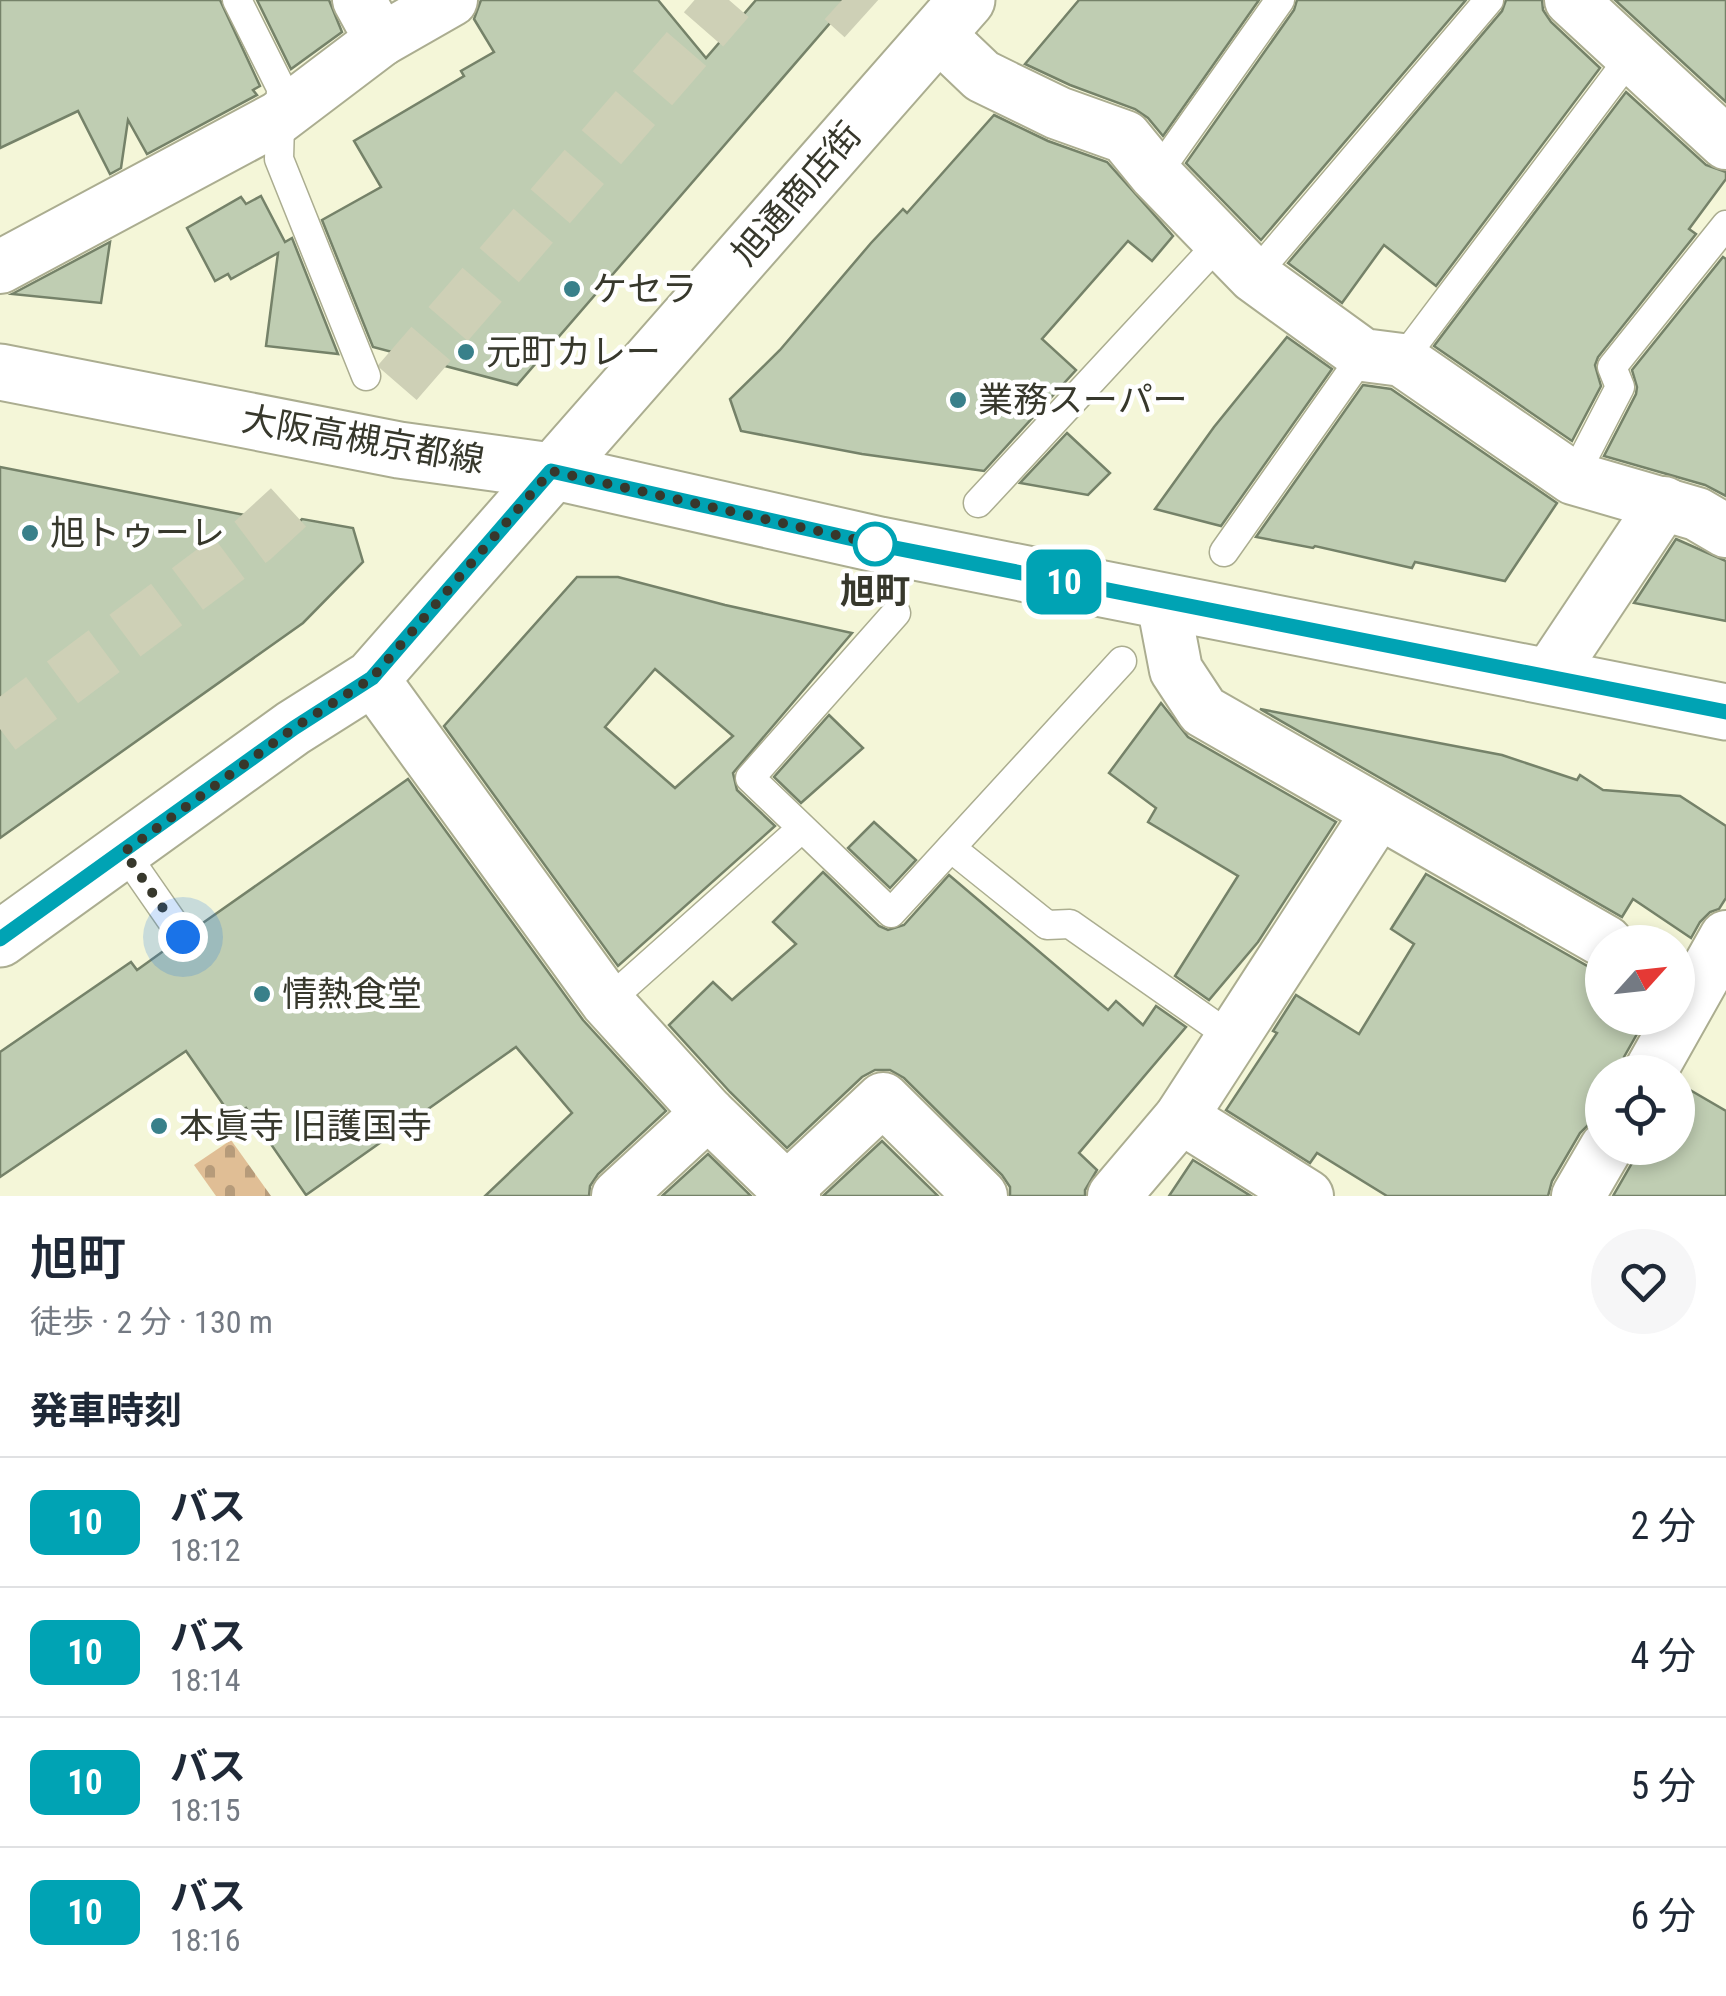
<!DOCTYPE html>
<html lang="ja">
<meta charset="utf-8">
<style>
:root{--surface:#fff;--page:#f6f6f7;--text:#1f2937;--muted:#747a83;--line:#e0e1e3}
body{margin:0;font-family:"Roboto Condensed","Noto Sans JP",sans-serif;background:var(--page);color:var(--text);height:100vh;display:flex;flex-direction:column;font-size:38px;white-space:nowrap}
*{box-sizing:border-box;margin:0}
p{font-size:32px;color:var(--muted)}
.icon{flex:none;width:55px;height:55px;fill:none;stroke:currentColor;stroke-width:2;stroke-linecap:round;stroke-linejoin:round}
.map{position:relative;height:1196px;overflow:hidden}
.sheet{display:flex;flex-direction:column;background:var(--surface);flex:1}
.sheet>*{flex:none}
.badge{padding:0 20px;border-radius:15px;font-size:35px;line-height:65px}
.needle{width:65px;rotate:63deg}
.buttons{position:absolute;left:1585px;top:925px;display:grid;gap:20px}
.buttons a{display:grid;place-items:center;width:110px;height:110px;border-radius:50%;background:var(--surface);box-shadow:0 5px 15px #0003;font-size:50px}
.you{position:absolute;width:50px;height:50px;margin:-25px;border:8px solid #fff;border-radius:50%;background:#1a73e8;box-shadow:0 0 0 15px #1a73e833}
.map>.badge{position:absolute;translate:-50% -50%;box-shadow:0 0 0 5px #fff}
h2{padding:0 30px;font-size:38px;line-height:90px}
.round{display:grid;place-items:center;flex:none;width:105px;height:105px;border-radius:52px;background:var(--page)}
.overview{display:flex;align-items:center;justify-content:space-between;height:170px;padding:0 30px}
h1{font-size:48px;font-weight:600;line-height:75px}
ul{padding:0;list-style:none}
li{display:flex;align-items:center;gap:30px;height:130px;padding:0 30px;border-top:2px solid var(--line)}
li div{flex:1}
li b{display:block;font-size:38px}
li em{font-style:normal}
li .badge{min-width:110px;font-weight:700;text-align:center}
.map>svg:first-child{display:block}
.cemetery{fill:url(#cemetery-stones)}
.building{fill:#bfcdb2;stroke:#758269;stroke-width:2.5;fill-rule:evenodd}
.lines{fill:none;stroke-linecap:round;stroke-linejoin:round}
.street-tunnel{stroke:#ced0b6;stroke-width:52;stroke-dasharray:52 26;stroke-linecap:butt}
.lane-casing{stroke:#abad90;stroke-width:31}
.street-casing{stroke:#abad90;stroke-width:56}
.secondary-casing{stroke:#abad90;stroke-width:59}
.primary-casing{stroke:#abad90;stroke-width:59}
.lane{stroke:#fff;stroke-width:28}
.street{stroke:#fff;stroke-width:52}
.secondary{stroke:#fff;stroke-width:55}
.primary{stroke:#fff;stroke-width:55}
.line-casing{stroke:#fff;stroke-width:22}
.line{stroke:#00a3b4;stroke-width:15}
.walk{stroke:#37382c;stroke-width:10;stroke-dasharray:0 18}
.poi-dot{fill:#39808a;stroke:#fff;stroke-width:4}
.stop-dot{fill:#fff;stroke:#00a3b4;stroke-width:5}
.labels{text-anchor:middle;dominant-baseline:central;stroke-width:9;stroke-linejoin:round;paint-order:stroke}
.street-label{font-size:35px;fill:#37382c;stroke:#fff}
.poi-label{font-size:35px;fill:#37382c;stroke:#fff;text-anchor:start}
.stop-label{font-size:35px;font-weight:bold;fill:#37382c;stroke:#fff}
</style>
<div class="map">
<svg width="1726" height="1196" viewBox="0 0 1726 1196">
<defs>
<pattern id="cemetery-stones" width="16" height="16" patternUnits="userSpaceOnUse" patternTransform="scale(2.5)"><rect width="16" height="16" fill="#e0be95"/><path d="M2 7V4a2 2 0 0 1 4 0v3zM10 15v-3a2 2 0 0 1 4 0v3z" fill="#b69b7a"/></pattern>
</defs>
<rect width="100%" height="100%" fill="#f4f6d8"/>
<polygon class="cemetery" points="231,1140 271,1196 216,1196 194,1165"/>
<g class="building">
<polygon points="0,0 220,0 260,86 253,90 257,95 147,154 128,120 121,168 110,174 78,111 0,148"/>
<polygon points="257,0 329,0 342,32 291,69"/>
<polygon points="481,0 658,0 706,58 756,0 850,0 517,385 373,347 322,220 381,187 354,141 464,76 461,71 494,52 474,19"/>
<polygon points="1079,0 1259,0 1163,136 1148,118 1135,109 1070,85 1025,64"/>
<polygon points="1297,0 1466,0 1261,240 1186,163 1294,10"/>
<polygon points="1506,0 1542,0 1543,10 1551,22 1600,68 1436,286 1384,245 1342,303 1288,263 1502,11"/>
<polygon points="1615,0 1726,0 1726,102"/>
<polygon points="1626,92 1706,165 1726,172 1726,179 1689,229 1696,234 1598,357 1595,365 1601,386 1572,441 1434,346"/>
<polygon points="994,115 1048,141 1107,162 1173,236 1152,261 1128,241 1042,339 1076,370 984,471 862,454 741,431 730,399 780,350 871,243 903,209 907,213"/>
<polygon points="261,196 285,242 292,238 338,354 266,346 278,253 231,279 228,274 215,281 187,228 241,197 246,204"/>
<polygon points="110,242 101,303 12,294 14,293"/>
<polygon points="1723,257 1726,259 1726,496 1705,485 1604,456 1636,394 1637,387 1632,370"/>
<polygon points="1287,337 1332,369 1221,526 1155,509 1214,427"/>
<polygon points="1363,385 1391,389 1557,503 1505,581 1415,562 1412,568 1315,546 1313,548 1256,537"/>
<polygon points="1067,433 1110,473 1088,495 1020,483"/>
<polygon points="0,467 296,525 302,519 353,528 363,562 303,623 0,838"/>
<polygon points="1676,539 1726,561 1726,621 1634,603"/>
<path d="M577,577H618L725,605L852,633L733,773L737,790L775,826L618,966L444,726ZM655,669L733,736L675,788L605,727Z"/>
<polygon points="1161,703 1188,737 1336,822 1258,942 1209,1000 1175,976 1238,876 1148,822 1156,808 1109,773"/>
<polygon points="1260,709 1502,755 1577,780 1580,775 1603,790 1680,796 1726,826 1726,898 1719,909 1710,912 1700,922 1691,938 1633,899 1622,917"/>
<polygon points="829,715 863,748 801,803 774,777"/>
<polygon points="408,779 583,1020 666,1111 598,1174 590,1186 589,1196 485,1196 572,1113 516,1047 306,1195 246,1108 232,1117 186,1051 0,1177 0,1052 131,962 137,970 169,947 176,953 192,952 199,944 197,927"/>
<polygon points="874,822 916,860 890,888 848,848"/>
<polygon points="823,872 879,926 888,930 904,925 949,875 1108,1010 1116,1001 1143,1025 1156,1006 1186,1027 1079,1153 1097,1170 1085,1190 1085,1196 1010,1196 1010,1187 1002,1175 904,1078 890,1070 875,1070 862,1077 787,1148 730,1092 669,1025 713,982 732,1000 796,944 773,922"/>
<polygon points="1426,874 1591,968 1602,971 1602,1018 1646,1018 1624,1057 1620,1072 1602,1072 1602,1119 1590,1123 1580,1133 1552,1181 1548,1196 1387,1196 1317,1153 1310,1163 1226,1110 1277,1033 1273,1031 1296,995 1359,1034 1414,944 1391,929"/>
<polygon points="1678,1083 1726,1111 1726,1196 1613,1196 1632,1163 1636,1148 1678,1148"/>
<polygon points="882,1141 938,1196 823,1196"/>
<polygon points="708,1154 751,1196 662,1196"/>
<polygon points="1193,1160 1251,1196 1169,1196"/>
</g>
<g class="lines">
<g class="street-tunnel">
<polyline points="842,0 862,18"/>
<polyline points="397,383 729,0"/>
<polyline points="0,729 253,540 301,496"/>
</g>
<g class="lane-casing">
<g id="lane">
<polyline points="237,0 281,88 279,159 366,376"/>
<polyline points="1156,175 1280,0"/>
<polyline points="1254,276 1489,0"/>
<polyline points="1402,360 1632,55"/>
<polyline points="1573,478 1620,387 1612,367 1726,225"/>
<polyline points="978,503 1219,243"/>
<polyline points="1224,552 1363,355"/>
<polyline points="896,613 750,778 891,913 1122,661"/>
<polyline points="951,848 1047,925 1070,924 1234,1039"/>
<polyline points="124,852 183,937"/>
<polyline points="607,1002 801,829"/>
</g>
</g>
<g class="street-casing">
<g id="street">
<polyline points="1571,0 1726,143"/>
<polyline points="938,34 982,76 1058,113 1125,137 1156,175 1254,276 1363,355 1402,360 1573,478 1697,514 1726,531"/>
<polyline points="381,40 451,0"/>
<polyline points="0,267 278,118 381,40 359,0"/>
<polyline points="1163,602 1176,670 1203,711 1606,942"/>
<polyline points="1548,677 1664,503"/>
<polyline points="372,678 607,1002 708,1113 794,1196"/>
<polyline points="1650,1072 1726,937"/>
<polyline points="1181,1117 1307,1196"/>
<polyline points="787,1189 883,1099 981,1196"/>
<polyline points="618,1196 708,1113"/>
<polyline points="1114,1196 1181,1117 1378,813"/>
<polyline points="1578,1196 1606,1148"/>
</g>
</g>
<g class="secondary-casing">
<polyline id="secondary" points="0,939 293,728 372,678 967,0"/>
</g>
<g class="primary-casing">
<polyline id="primary" points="0,372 399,450 551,471 880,545 1726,712"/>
</g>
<use href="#lane" class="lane"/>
<use href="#street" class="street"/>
<use href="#secondary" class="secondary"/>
<use href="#primary" class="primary"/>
</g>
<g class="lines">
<g class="line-casing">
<polyline id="line" points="0,939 294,728 372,678 551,471 880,545 1726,712"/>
</g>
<use href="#line" class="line"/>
<polyline class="walk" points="183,937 124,852 294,728 372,678 551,471 880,545 875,544"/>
</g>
<g class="poi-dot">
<circle cx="572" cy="289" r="10"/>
<circle cx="466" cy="352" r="10"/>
<circle cx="958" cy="400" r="10"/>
<circle cx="30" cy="533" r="10"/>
<circle cx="262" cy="994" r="10"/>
<circle cx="159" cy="1126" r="10"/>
</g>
<circle class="stop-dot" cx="875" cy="544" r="20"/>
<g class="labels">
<g class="street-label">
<text transform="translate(797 194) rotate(-49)">旭通商店街</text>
<text transform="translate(363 440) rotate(10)">大阪高槻京都線</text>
</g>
<g class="poi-label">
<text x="592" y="289">ケセラ</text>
<text x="486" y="352">元町カレー</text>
<text x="978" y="400">業務スーパー</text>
<text x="50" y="533">旭トゥーレ</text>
<text x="282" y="994">情熱食堂</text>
<text x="179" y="1126">本眞寺 旧護国寺</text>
</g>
<g class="stop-label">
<text x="875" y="591">旭町</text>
</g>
</g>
</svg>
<div class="buttons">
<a><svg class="needle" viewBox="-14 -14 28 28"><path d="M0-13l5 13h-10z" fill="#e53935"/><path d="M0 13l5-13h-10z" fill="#747a83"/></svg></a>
<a><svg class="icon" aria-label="locate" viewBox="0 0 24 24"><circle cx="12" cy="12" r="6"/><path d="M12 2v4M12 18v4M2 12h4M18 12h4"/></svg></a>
</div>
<div class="you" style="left:183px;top:937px"></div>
<b class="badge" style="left:1064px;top:582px;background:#00a3b4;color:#fff">10</b>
</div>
<section class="sheet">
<div class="overview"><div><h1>旭町</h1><p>徒歩 · 2 分 · 130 m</p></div><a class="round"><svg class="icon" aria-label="heart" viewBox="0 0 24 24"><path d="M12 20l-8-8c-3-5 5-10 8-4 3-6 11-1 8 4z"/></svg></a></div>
<h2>発車時刻</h2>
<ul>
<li><span class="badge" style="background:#00a3b4;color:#fff">10</span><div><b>バス</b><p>18:12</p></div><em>2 分</em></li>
<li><span class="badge" style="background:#00a3b4;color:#fff">10</span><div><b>バス</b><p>18:14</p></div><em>4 分</em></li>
<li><span class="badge" style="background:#00a3b4;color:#fff">10</span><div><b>バス</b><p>18:15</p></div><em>5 分</em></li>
<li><span class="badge" style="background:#00a3b4;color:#fff">10</span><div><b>バス</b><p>18:16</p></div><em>6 分</em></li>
</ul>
</section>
